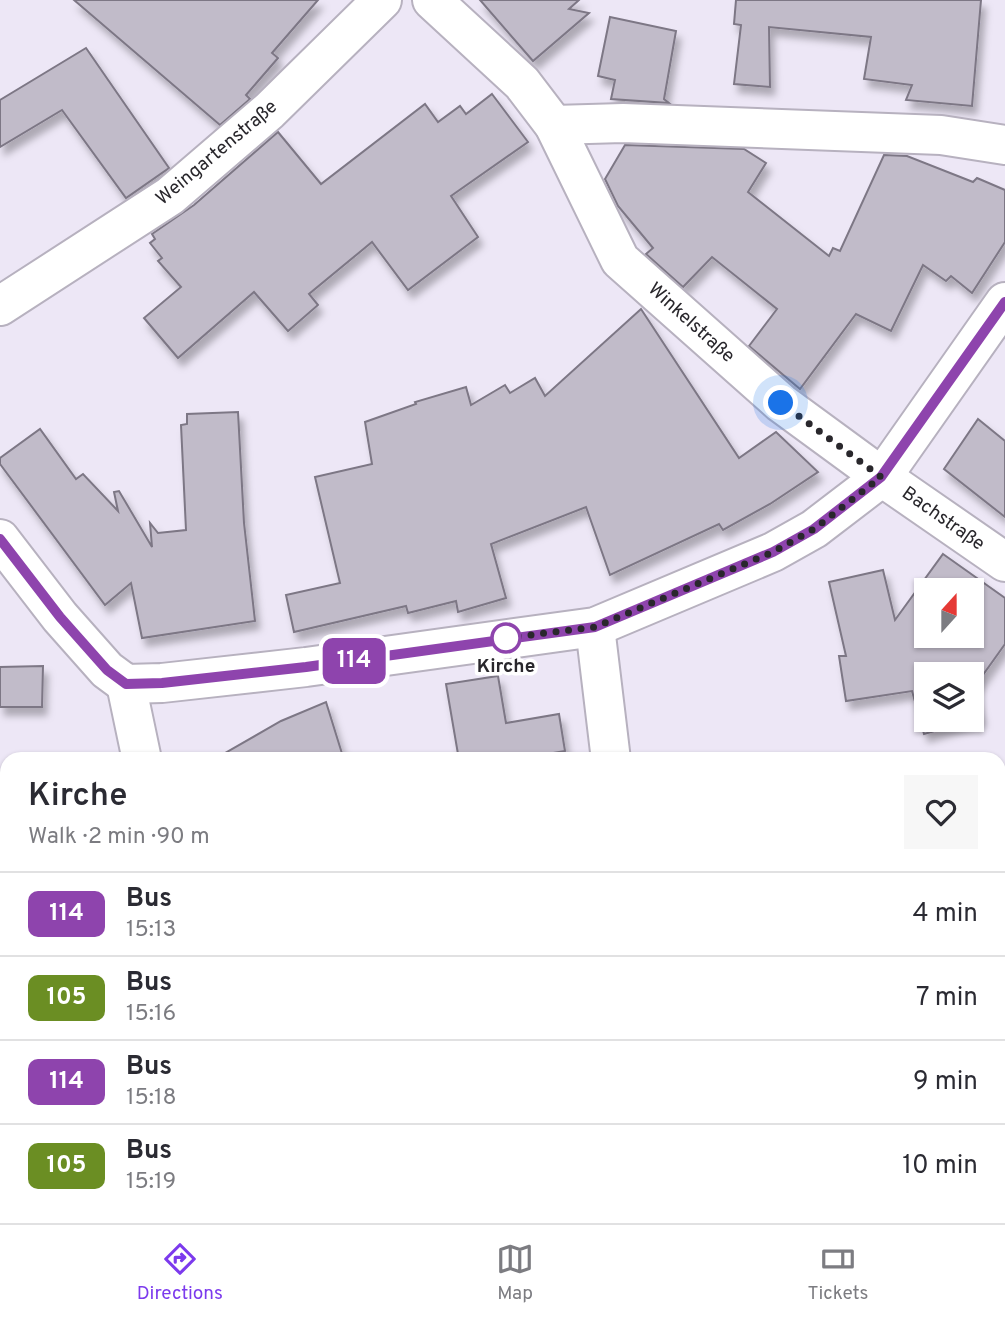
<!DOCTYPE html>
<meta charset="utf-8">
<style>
:root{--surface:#fff;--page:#f7f7f7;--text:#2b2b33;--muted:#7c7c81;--line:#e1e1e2;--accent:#7c3aed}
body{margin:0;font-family:Overpass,sans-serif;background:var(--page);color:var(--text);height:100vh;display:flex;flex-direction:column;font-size:26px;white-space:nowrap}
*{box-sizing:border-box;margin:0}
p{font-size:23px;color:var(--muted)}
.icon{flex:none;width:38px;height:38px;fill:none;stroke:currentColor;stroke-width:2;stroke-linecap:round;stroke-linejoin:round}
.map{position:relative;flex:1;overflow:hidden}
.details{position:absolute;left:0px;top:752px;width:1006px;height:471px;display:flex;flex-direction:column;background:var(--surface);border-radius:21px 21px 0 0;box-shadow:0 2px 5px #0004}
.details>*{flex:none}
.badge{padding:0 14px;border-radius:10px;font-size:24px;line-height:46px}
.needle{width:46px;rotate:21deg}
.controls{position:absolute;left:914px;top:578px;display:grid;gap:14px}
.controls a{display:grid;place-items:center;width:70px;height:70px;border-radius:0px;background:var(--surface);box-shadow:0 2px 5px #0004;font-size:35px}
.you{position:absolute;width:35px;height:35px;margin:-18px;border:5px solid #fff;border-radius:50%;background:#1a73e8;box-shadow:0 0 0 10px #1a73e833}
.map>.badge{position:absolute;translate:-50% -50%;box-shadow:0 0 0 4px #fff}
.round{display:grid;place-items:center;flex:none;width:74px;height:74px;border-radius:0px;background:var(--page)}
.overview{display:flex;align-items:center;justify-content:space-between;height:119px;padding:0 28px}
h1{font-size:33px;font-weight:600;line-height:52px}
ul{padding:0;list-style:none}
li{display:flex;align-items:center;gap:21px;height:84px;padding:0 28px;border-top:2px solid var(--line)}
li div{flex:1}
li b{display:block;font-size:26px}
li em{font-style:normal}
li .badge{min-width:77px;font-weight:700;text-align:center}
.dock{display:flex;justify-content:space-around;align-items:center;height:98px;border-top:2px solid var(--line);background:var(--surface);font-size:19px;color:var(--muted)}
.dock a{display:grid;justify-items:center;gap:4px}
.dock .active{color:var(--accent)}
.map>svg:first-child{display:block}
.built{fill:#e3d9ee}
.building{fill:#c1bbc9;stroke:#7d7785;stroke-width:2;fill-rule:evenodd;filter:url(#shadow)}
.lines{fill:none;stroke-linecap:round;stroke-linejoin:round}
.minor-casing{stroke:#b7b1bf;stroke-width:42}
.tertiary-casing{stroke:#b7b1bf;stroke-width:42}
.minor{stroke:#fff;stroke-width:38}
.tertiary{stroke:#fff;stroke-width:38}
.line-casing{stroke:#fff;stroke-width:16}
.line{stroke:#8e44ad;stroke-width:10}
.walk{stroke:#29272c;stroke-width:7;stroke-dasharray:0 12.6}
.stop-dot{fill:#fff;stroke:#8e44ad;stroke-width:3.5}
.labels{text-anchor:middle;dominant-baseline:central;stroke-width:7;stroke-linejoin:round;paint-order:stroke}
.street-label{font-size:19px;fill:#29272c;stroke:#fff}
.stop-label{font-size:19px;font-weight:bold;fill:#29272c;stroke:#fff}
</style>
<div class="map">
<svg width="1005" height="1223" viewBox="0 0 1005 1223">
<defs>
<filter id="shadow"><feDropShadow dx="4.5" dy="8" stdDeviation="3.5" flood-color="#0004"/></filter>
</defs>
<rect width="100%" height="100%" fill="#ede7f6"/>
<g class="built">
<polygon points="1005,1070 1005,1223 798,1223 808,1216 999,1216 999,1075"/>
<polygon points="509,1216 647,1216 655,1223 502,1223"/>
</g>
<g class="building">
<polygon points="74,0 318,0 272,53 278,58 246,95 250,99 220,125"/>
<polygon points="480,0 579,0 569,9 589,13 533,61"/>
<polygon points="736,0 981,0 972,106 906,100 912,85 864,79 871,37 769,27 770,87 734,84 741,25 734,24"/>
<polygon points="610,17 676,31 664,99 669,103 611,99 615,80 598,76"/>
<polygon points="86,48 169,168 126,198 62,110 0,147 0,100"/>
<polygon points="492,94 528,142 451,196 478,237 408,290 372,242 309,294 318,305 288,331 254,292 178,358 144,318 181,287 158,261 162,258 150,243 155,239 152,234 194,205 278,132 321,184 425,104 438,122 460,106 466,114"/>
<polygon points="625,145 744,149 766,163 748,192 829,256 833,248 840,251 884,155 907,156 973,182 977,178 1005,190 1005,242 972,293 951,276 946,281 923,265 891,331 856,314 800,389 749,346 777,309 712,257 683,287 646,254 653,248 618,206 605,179"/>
<polygon points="641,309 739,458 776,432 818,472 770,504 723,530 719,524 610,575 586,507 491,544 506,598 458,612 456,601 408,613 406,606 294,632 286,595 340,583 315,477 372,464 365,422 416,404 415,402 466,387 471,405 505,385 510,393 535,378 545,396"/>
<polygon points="238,412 244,523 255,621 142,638 131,583 105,605 0,464 0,458 40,429 76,479 83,474 118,511 114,492 119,491 152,547 150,523 158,533 186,530 181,425 187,424 187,414"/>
<polygon points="978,419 1005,441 1005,517 944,469"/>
<path d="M943,554L1005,598V644L973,689L981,718L924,734L912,691L846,701L839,656H846L829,582L883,570L895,620ZM926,590H971V635H926ZM926,674H971V719H926Z"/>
<polygon points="43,666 42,707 0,707 0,667"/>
<polygon points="498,676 506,723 559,714 565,751 512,760 459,760 446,684"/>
<polygon points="326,702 344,760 213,760 281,721"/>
</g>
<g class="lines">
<g class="minor-casing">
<g id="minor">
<polyline points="432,0 522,83 554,125 620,260 781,403 882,477 1005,562"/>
<polyline points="554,125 623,123 941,135 1005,145"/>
<polyline points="0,306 170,196 269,111 382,0"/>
<polyline points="595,627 611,760"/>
<polyline points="126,684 142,760"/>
<polyline points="0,893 7,886"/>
<polyline points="375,1216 381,1223"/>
<polyline points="440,1223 448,1216"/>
</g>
</g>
<g class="tertiary-casing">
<polyline id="tertiary" points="0,539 60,617 107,670 126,684 162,683 306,667 595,627 773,552 814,529 882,477 1005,302"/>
</g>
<use href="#minor" class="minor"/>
<use href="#tertiary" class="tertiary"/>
</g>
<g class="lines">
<g class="line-casing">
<polyline id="line" points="0,539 60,617 107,670 126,684 162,683 306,667 595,627 773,552 814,529 881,477 1005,302"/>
</g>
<use href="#line" class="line"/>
<polyline class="walk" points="506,638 595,627 773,552 814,529 881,477 781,403"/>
</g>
<circle class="stop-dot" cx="506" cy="638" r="14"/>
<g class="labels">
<g class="street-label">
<text transform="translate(217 153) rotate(-40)">Weingartenstraße</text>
<text transform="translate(691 323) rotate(42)">Winkelstraße</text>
<text transform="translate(943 519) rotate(35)">Bachstraße</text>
</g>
<g class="stop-label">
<text x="506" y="667">Kirche</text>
</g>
</g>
</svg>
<div class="controls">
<a><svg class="needle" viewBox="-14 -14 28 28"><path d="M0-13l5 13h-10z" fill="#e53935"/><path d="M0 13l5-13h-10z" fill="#7c7c81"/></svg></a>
<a><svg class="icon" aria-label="layers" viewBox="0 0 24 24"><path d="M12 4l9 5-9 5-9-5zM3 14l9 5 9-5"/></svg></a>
</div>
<div class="you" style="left:781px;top:403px"></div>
<b class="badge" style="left:354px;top:661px;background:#8e44ad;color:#fff">114</b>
<section class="details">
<div class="overview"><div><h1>Kirche</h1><p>Walk · 2 min · 90 m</p></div><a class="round"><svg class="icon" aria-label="heart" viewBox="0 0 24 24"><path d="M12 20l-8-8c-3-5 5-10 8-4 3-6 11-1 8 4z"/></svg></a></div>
<ul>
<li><span class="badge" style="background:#8e44ad;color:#fff">114</span><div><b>Bus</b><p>15:13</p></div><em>4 min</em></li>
<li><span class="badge" style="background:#6b8e23;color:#fff">105</span><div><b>Bus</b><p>15:16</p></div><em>7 min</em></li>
<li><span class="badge" style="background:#8e44ad;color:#fff">114</span><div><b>Bus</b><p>15:18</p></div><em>9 min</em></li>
<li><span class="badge" style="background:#6b8e23;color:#fff">105</span><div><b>Bus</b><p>15:19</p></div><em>10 min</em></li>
</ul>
</section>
</div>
<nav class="dock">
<a class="active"><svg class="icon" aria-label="directions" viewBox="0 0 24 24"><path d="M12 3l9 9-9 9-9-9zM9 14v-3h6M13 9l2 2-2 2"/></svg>Directions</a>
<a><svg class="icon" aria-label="map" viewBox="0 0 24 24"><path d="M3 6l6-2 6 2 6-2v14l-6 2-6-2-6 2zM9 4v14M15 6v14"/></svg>Map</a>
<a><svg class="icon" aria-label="tickets" viewBox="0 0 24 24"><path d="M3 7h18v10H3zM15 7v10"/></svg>Tickets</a>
</nav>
